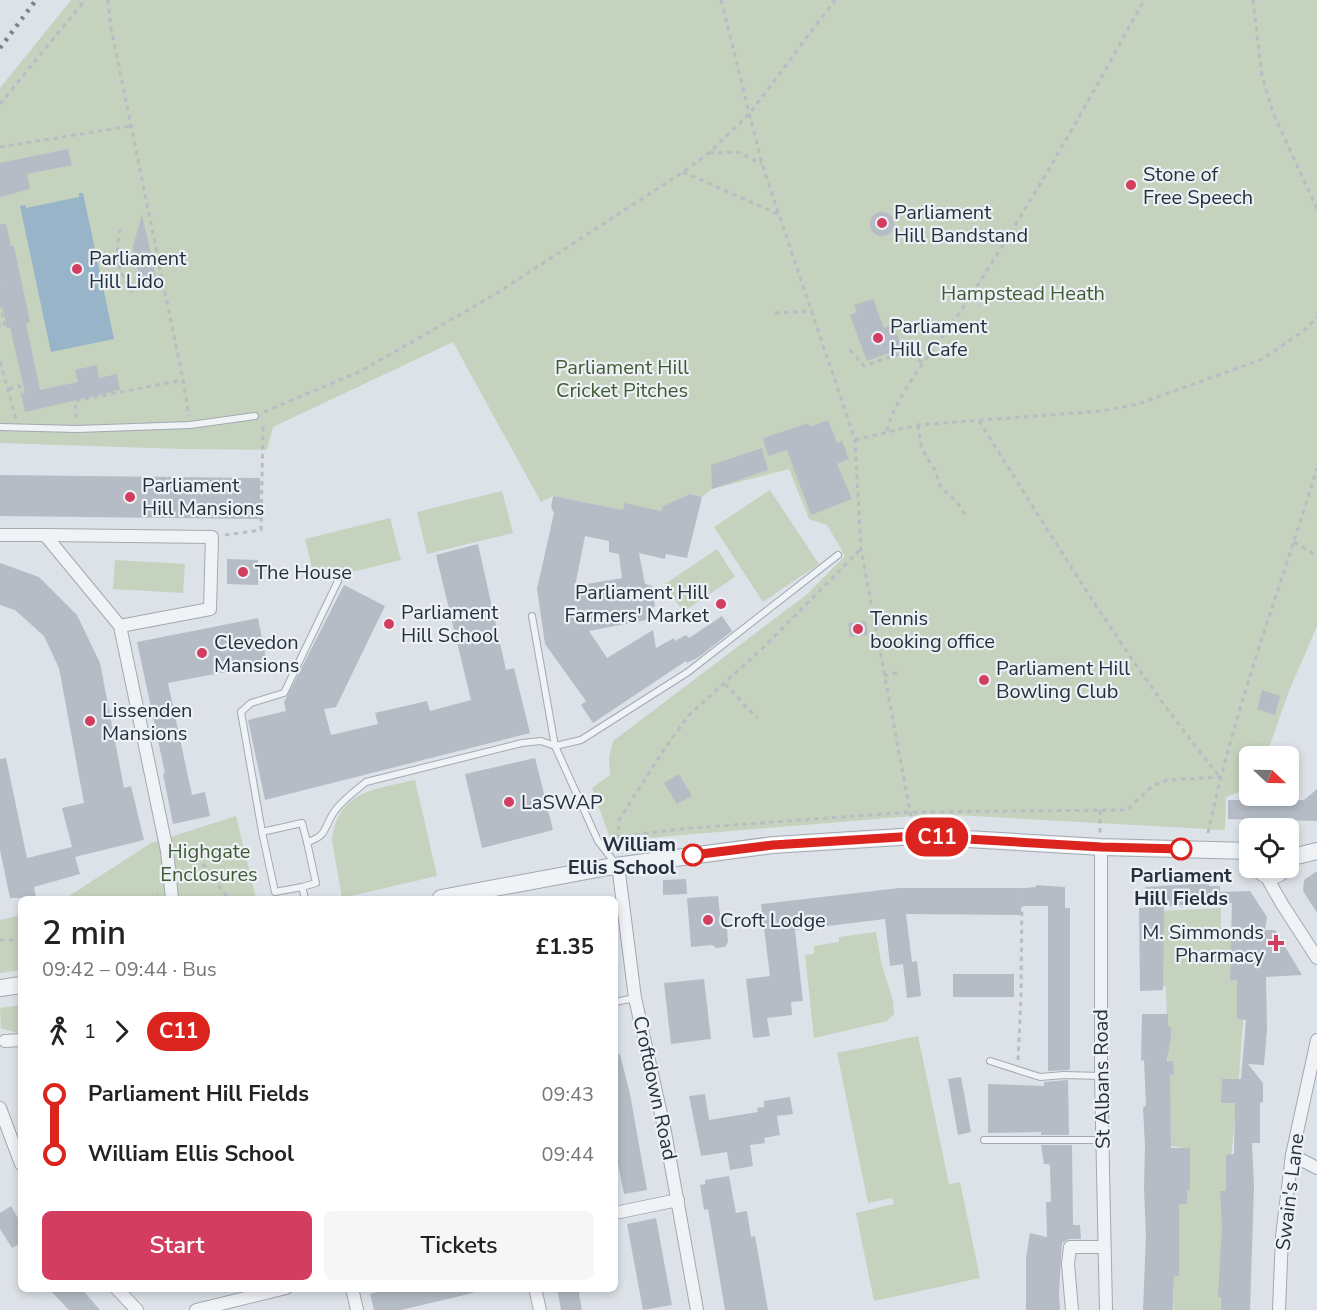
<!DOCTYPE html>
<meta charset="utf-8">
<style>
:root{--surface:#fff;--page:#f6f6f6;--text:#222;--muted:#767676;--accent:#d23d60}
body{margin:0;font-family:"Nunito Sans",sans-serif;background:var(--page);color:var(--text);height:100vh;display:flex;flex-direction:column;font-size:22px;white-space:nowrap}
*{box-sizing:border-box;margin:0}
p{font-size:20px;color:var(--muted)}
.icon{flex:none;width:33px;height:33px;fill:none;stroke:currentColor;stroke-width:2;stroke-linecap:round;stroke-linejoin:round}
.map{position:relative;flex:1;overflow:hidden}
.side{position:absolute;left:18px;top:896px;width:600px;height:396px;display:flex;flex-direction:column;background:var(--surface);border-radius:9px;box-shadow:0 3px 9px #0003}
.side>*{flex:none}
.badge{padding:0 12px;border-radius:20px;font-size:21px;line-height:39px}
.needle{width:39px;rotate:112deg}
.buttons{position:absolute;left:1239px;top:746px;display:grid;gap:12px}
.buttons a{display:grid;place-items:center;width:60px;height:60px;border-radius:9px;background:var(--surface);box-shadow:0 3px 9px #0003;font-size:30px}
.map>.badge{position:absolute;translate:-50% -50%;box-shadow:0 0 0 3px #fff}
.legs{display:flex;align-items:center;gap:9px;height:66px;padding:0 24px;font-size:20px}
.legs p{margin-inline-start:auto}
.overview{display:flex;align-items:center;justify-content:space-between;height:102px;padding:0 24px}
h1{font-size:33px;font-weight:600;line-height:45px}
.primary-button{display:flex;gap:12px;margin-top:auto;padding:12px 24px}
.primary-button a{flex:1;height:69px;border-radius:9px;background:var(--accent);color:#fff;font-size:24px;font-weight:600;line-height:69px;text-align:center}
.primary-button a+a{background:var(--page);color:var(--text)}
ul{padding:0 24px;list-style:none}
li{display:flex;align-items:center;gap:21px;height:60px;font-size:22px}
li i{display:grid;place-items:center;width:9px;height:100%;margin:0 8px;background:currentColor}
li i::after{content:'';width:15px;height:15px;margin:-8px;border:4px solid;border-radius:50%;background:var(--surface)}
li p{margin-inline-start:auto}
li:first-child i{background:linear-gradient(#0000 50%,currentColor 0)}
li:last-child i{background:linear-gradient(currentColor 50%,#0000 0)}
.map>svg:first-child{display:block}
.green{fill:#c5d2be}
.water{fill:#97b4c9}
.building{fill:#b5bcc5;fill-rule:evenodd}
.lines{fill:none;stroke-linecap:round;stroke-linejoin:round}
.service-casing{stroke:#a2a9b2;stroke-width:8}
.minor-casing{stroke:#a2a9b2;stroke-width:14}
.tertiary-casing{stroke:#a2a9b2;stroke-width:18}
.path{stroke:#b7bdc3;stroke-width:3;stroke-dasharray:4.5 4.5;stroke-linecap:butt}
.service{stroke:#f0f3f6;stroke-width:6}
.minor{stroke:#f0f3f6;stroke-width:12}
.tertiary{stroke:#f0f3f6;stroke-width:16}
.rail{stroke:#768392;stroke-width:4.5;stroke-dasharray:3 6;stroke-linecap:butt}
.line-1-casing{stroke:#fff;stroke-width:14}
.line-1{stroke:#dc241f;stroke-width:9}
.poi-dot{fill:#d23d60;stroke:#edf1f5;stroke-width:2}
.stop-1-dot{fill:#fff;stroke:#dc241f;stroke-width:3}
.labels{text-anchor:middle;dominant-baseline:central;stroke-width:4.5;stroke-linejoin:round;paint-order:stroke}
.poi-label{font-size:20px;fill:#26313f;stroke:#edf1f5;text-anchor:start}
.park-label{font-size:20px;fill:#3e5b33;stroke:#edf1f5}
.stop-label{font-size:20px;font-weight:bold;fill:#26313f;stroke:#edf1f5;text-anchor:end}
.street-label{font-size:20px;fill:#26313f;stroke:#edf1f5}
</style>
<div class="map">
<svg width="1317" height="1310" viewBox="0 0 1317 1310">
<rect width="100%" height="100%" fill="#dde2e8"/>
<g class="green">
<polygon points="71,0 1317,0 1317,626 1289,691 1266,756 1250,756 1249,788 1226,797 1225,830 937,814 611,841 592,788 610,775 609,757 613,741 806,595 845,556 827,525 809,519 789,469 712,489 702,497 690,494 663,506 661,511 624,504 623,510 553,496 541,502 453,342 273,427 267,450 182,449 0,443 0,88"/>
<polygon points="770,490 819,564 763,602 714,527"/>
<polygon points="502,491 513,533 427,554 417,512"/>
<polygon points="390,518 401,560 315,581 305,539"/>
<polygon points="717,549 735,577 683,612 665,584"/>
<polygon points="115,560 185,564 183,593 113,589"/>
<path d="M415,780L437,876L342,898L332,841C337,791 375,789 415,780Z"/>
<polygon points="236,816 256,898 66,898 151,843"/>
<polygon points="1221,908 1221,931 1232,930 1230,981 1246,980 1239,1076 1224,1231 1221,1310 1174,1310 1174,1240 1185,1148 1171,1146 1166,987 1163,986 1162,911"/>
<polygon points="21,915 21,970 0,973 0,920"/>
<polygon points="876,932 881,962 893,1001 894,1014 887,1021 814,1038 805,955 814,954 814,946 839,942 839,937"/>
<polygon points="21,1005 21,1034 1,1028 0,1008"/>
<polygon points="918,1036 949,1184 960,1182 980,1278 874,1301 856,1213 894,1204 892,1198 868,1203 837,1053"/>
</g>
<polygon class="water" points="79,193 83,193 114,339 51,352 20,206 25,205 26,208 79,197"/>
<g class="building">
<polygon points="68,149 72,165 27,174 30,189 0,197 0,163"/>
<circle cx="882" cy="224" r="12"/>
<polygon points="142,215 152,258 157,283 143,280 134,261 133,246"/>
<polygon points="0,224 6,224 11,246 14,246 30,322 26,324 40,390 78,382 75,370 97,365 99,378 117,374 120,390 25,412 21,394 25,393 10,327 7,328 2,305 0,306"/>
<polygon points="873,299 884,328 893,324 902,348 867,361 850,315 857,312 854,305"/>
<polygon points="828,420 837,443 842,441 849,459 837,464 852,499 811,515 787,450 768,456 763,438 809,423 810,427"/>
<polygon points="762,448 768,470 712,489 711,465"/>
<polygon points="0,475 260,478 260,519 0,516"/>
<path d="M690,494L702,497L687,558L666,554L665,559L639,553L645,584L652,586L655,606L649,611L651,619L589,631L607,658L653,630L656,648L674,638L675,641L686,635L689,638L722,616L732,631L699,657L687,663L686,661L593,723L581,705L586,701L545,644L537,589L554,513L551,507L553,496L623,510L624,503L661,511L663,506ZM585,536L609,541V552L619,554L622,578L575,586Z"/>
<polygon points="478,544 506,670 514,668 530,733 265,800 248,720 286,711 284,702 344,585 385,606 336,707 324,709 331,735 378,724 375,713 427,701 430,711 471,700 436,555"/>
<polygon points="227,559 258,560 258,585 227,584"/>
<polygon points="0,563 39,577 77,615 100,663 124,788 131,786 144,840 75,857 80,874 34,887 36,898 10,898 0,850 0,759 6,758 27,858 72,847 62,808 84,803 59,668 44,636 15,610 0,605"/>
<polygon points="258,618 267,664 168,683 192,795 205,792 210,816 173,824 163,774 165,773 137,642"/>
<polygon points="866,621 868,635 850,637 848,623"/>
<polygon points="1262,690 1280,696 1275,715 1257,709"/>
<polygon points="535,758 553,830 482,848 465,774"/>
<polygon points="679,774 692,796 677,804 664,783"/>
<polygon points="1317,789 1317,821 1228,819 1228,800 1304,800"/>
<polygon points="1317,871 1317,913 1303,891 1304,880"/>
<polygon points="686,879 687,894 663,895 663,880"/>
<polygon points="1192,884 1209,884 1209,886 1220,886 1220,892 1250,891 1267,917 1265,930 1275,930 1302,975 1266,977 1267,1029 1264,1065 1248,1064 1263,1083 1263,1102 1260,1103 1260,1143 1252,1143 1254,1186 1250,1310 1221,1310 1221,1297 1218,1297 1222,1228 1220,1191 1226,1191 1226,1155 1234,1154 1235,1103 1221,1103 1222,1079 1241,1079 1246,1020 1237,1019 1237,980 1230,981 1232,903 1164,906 1163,990 1140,991 1139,908 1144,908 1145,887"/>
<polygon points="1036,885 1065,887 1065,908 1070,908 1070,1069 1068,1070 1048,1071 1048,906 1021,906 1021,915 906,914 912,962 917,961 921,996 907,998 903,964 890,966 885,919 795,930 803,1001 791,1002 792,1015 767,1018 770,1036 753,1038 746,979 770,976 761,904 899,888 1026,888 1036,887"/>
<polygon points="718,896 720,915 726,915 728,942 725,947 716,948 712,945 691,947 687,898"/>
<rect x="953" y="974" width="61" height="23"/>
<polygon points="704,979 711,1039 671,1044 664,983"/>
<polygon points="1142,1014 1168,1014 1168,1025 1171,1028 1171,1035 1167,1061 1173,1061 1174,1075 1170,1075 1171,1148 1190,1148 1190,1190 1187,1190 1187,1204 1179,1204 1179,1276 1174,1276 1173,1310 1143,1310 1146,1236 1144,1189 1145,1146 1143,1108 1146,1105 1144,1060 1141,1061"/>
<polygon points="615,1054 620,1054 630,1094 647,1190 624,1194 615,1149"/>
<polygon points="961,1077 971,1132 958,1135 948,1079"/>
<polygon points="1068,1080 1069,1135 1041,1135 1041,1132 988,1133 988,1084 1044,1086 1044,1082"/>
<polygon points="705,1094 709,1120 758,1112 757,1108 764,1107 764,1101 790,1097 793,1114 777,1116 780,1135 764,1138 765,1143 750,1145 753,1166 730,1170 727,1152 701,1156 689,1096"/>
<polygon points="1041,1145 1072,1145 1073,1225 1080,1225 1081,1239 1069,1239 1062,1243 1059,1294 1060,1310 1026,1310 1026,1258 1030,1233 1047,1237 1046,1202 1051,1202 1050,1167 1049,1164 1044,1164"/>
<polygon points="729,1176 736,1213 747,1211 751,1237 755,1236 768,1310 725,1310 708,1209 704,1210 700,1185 705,1184 705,1180"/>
<polygon points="11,1206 21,1223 21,1243 12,1248 0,1229 0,1213"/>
<polygon points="656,1218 672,1305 643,1310 627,1224"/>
<polygon points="48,1288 81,1288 100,1310 69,1310"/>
<polygon points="391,1288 473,1288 473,1293 401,1310 374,1310 370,1294"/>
<polygon points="557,1288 578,1288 582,1310 561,1310"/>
</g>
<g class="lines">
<g class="service-casing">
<g id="service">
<polyline points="0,427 77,429 190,425 255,416"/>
<polyline points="532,616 555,746 581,740 688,672 838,555"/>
<polyline points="262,832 302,823 307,842"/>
<path d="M302,887L316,883L307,842C328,836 323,828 334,812C342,800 355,791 366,782L522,743L541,741L555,746L598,841L615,863"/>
<polyline points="305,898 302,887 275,892 262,832 241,712 251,703 284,693 338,581"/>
<polyline points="615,1002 635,998"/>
<polyline points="990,1061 1040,1077 1064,1075 1101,1076"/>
<polyline points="984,1140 1103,1140"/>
</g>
</g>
<g class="minor-casing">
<g id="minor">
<polyline points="0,535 45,535 120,626 167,851 172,898"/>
<polyline points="45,535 212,537 210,609 120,626"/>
<polyline points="1101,847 1101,1076 1106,1310"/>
<polyline points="618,865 635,998 665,1132 697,1310"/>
<polyline points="1266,876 1282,904 1317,958"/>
<polyline points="5,1041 21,1040"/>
<polyline points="0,1108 21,1164"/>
<polyline points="1292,1155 1317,1168"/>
<polyline points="615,1213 678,1200"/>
<polyline points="116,1288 137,1310"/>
<polyline points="352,1288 357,1310"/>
<polyline points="535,1288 540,1310"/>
<polyline points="196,1310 286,1288"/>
<polyline points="1072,1310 1068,1264 1070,1247 1104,1247"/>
<polyline points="1279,1310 1282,1236 1292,1155 1317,1040"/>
</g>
</g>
<g class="tertiary-casing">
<g id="tertiary">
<polyline points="1288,858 1317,851"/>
<path d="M1257,867C1265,878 1277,879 1285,867"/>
<polyline points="441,898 608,867 773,845 916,836 1101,847 1250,851"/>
<polyline points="0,988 21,985"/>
</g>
</g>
<g class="path">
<polyline points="108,0 111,28 183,380 189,416"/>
<polyline points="721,0 762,164 855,440 861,549 912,822"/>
<polyline points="1253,0 1262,76 1273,113 1317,209"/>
<polyline points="0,104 85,0"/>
<polyline points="0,147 131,126"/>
<polyline points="709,153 738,152 762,164"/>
<polyline points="683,172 778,214"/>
<path d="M120,229C115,256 117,269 132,292"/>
<polyline points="0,287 7,286"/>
<polyline points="0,304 5,326 0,326 0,325"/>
<polyline points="775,313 812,311"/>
<polyline points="850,350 864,366 907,351 924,364"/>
<polyline points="0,362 16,419"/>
<polyline points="9,389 20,386 22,393"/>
<polyline points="264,412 361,371 494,295 683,172 709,153 750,113 835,0"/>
<polyline points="76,418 75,401 183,380"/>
<path d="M979,421C1056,542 1129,666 1220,777"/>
<polyline points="918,425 921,445 926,457 935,470 940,486 956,501 967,518"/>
<path d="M887,431C896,391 943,339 966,303C1030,205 1088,103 1144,0"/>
<polyline points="855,440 918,425 1101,411 1138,404 1263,359 1306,329 1317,317"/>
<polyline points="225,535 261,530 263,428 260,424"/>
<polyline points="1294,542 1317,556"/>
<polyline points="884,676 899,672"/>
<polyline points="725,684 757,718"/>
<polyline points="1100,810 1100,833"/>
<path d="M1208,833C1234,709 1280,590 1317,468"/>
<polyline points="617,837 680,829 909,812 1127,810 1152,786 1167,780 1220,777"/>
<polyline points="617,848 619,820 663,751 689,715 765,646 861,549"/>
<polyline points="180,853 197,856 228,898"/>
<polyline points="149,898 158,894"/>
<polyline points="0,940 21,940"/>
<polyline points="1018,1060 1021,998 1022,888"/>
</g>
<use href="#service" class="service"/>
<use href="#minor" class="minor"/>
<use href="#tertiary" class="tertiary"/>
<polyline class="rail" points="0,48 36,0"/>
</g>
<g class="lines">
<g class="line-1-casing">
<polyline id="line-1" points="693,855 773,845 916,836 1101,847 1181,849"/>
</g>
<use href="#line-1" class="line-1"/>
</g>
<g class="poi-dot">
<circle cx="1131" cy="185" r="6"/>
<circle cx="882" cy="223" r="6"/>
<circle cx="77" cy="269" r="6"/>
<circle cx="878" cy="338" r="6"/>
<circle cx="130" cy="497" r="6"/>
<circle cx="243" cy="572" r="6"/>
<circle cx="721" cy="604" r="6"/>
<circle cx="389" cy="624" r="6"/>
<circle cx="858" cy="629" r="6"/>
<circle cx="202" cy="653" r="6"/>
<circle cx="984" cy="680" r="6"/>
<circle cx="90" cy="721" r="6"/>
<circle cx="509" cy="802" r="6"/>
<circle cx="708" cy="920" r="6"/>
<path d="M1273 934h6v6h6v6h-6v6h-6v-6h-6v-6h6z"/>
</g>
<g class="stop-1-dot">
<circle cx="1181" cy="849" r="10"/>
<circle cx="693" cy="855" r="10"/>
</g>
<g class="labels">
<g class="poi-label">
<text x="1143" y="174">Stone of<tspan x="1143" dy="23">Free Speech</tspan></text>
<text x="894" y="212">Parliament<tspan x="894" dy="23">Hill Bandstand</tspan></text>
<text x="89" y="258">Parliament<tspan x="89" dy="23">Hill Lido</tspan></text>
<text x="890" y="326">Parliament<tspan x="890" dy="23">Hill Cafe</tspan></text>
<text x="142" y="485">Parliament<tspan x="142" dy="23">Hill Mansions</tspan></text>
<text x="255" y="572">The House</text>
<text x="709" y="592" text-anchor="end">Parliament Hill<tspan x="709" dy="23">Farmers' Market</tspan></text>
<text x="401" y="612">Parliament<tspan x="401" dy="23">Hill School</tspan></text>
<text x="870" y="618">Tennis<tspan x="870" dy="23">booking office</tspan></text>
<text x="214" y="642">Clevedon<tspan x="214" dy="23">Mansions</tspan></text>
<text x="996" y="668">Parliament Hill<tspan x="996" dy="23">Bowling Club</tspan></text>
<text x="102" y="710">Lissenden<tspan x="102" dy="23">Mansions</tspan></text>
<text x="521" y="802">LaSWAP</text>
<text x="720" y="920">Croft Lodge</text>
<text x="1264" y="932" text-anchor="end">M. Simmonds<tspan x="1264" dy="23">Pharmacy</tspan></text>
</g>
<g class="park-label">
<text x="1023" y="293">Hampstead Heath</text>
<text x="622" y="367">Parliament Hill<tspan x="622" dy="23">Cricket Pitches</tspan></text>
<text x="209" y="851">Highgate<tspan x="209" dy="23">Enclosures</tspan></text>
</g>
<g class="stop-label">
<text x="676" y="844">William<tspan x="676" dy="23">Ellis School</tspan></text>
<text x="1181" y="875" text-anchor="middle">Parliament<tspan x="1181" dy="23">Hill Fields</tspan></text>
</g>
<g class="street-label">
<text transform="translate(1102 1079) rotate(-91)">St Albans Road</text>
<text transform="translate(655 1088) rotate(78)">Croftdown Road</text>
<text transform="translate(1290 1192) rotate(-83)">Swain's Lane</text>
</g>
</g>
</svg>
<div class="buttons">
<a><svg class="needle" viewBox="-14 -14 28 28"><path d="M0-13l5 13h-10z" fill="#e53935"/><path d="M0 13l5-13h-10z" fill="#767676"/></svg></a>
<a><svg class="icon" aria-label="locate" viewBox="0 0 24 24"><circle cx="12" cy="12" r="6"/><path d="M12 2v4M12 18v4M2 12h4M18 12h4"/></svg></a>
</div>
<b class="badge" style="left:937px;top:837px;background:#dc241f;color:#fff">C11</b>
<section class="side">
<div class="overview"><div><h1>2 min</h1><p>09:42 – 09:44 · Bus</p></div><b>£1.35</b></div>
<div class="legs"><svg class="icon" aria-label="walk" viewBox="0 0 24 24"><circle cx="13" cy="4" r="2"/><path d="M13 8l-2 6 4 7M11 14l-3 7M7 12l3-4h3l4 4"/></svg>1<svg class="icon" aria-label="forward" viewBox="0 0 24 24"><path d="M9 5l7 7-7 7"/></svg><b class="badge" style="background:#dc241f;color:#fff">C11</b></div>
<ul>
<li><i style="color:#dc241f"></i><b>Parliament Hill Fields</b><p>09:43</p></li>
<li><i style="color:#dc241f"></i><b>William Ellis School</b><p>09:44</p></li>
</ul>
<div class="primary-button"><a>Start</a><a>Tickets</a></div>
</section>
</div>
